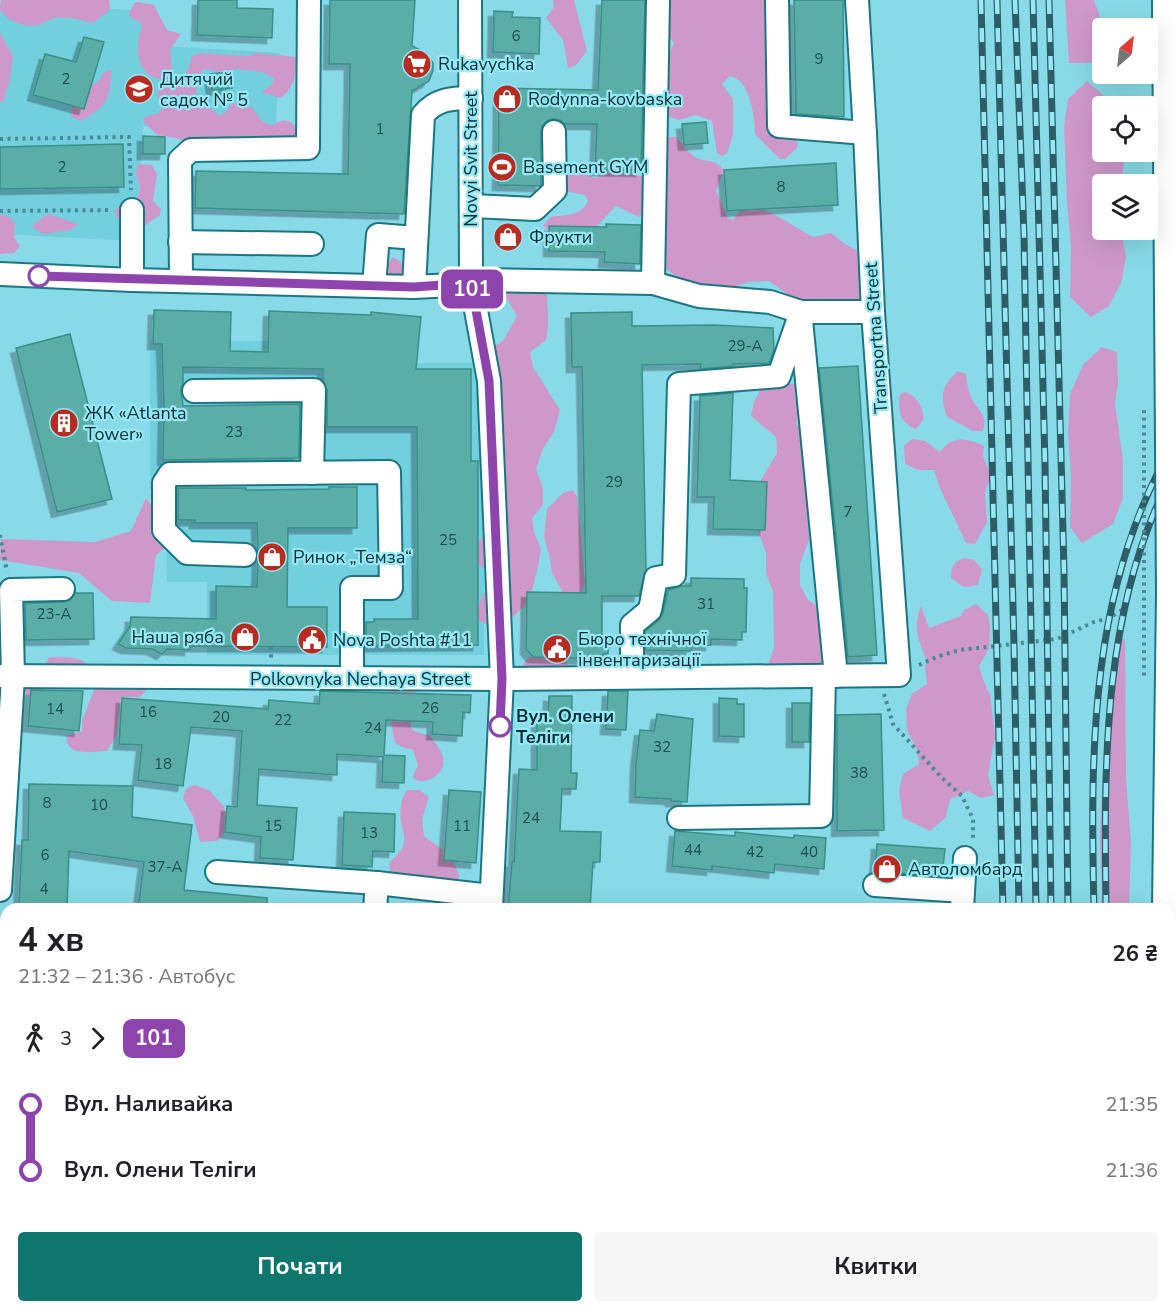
<!DOCTYPE html>
<html lang="uk">
<meta charset="utf-8">
<style>
:root{--surface:#fff;--page:#f6f6f6;--text:#202124;--muted:#757577;--accent:#0f766e}
body{margin:0;font-family:"Nunito Sans",sans-serif;background:var(--page);color:var(--text);height:100vh;display:flex;flex-direction:column;font-size:22px;white-space:nowrap}
*{box-sizing:border-box;margin:0}
p{font-size:20px;color:var(--muted)}
.icon{flex:none;width:33px;height:33px;fill:none;stroke:currentColor;stroke-width:2;stroke-linecap:round;stroke-linejoin:round}
.map{position:relative;flex:1;overflow:hidden}
.panel{position:absolute;left:0px;top:903px;width:1176px;height:410px;display:flex;flex-direction:column;background:var(--surface);border-radius:18px 18px 0 0;box-shadow:0 6px 24px #0002}
.panel>*{flex:none}
.badge{padding:0 12px;border-radius:9px;font-size:21px;line-height:39px}
.needle{width:39px;rotate:28deg}
.tools{position:absolute;left:1092px;top:18px;display:grid;gap:12px}
.tools a{display:grid;place-items:center;width:66px;height:66px;border-radius:6px;background:var(--surface);box-shadow:0 6px 24px #0002;font-size:30px}
.map>.badge{position:absolute;translate:-50% -50%;box-shadow:0 0 0 3px #fff}
.legs{display:flex;align-items:center;gap:9px;height:66px;padding:0 18px;font-size:20px}
.legs p{margin-inline-start:auto}
.head{display:flex;align-items:center;justify-content:space-between;height:102px;padding:0 18px}
h1{font-size:33px;font-weight:700;line-height:45px}
.primary-button{display:flex;gap:12px;margin-top:auto;padding:12px 18px}
.primary-button a{flex:1;height:69px;border-radius:6px;background:var(--accent);color:#fff;font-size:24px;font-weight:700;line-height:69px;text-align:center}
.primary-button a+a{background:var(--page);color:var(--text)}
ul{padding:0 18px;list-style:none}
li{display:flex;align-items:center;gap:21px;height:66px;font-size:22px}
li i{display:grid;place-items:center;width:9px;height:100%;margin:0 8px;background:currentColor}
li i::after{content:'';width:15px;height:15px;margin:-8px;border:4px solid;border-radius:50%;background:var(--surface)}
li p{margin-inline-start:auto}
li:first-child i{background:linear-gradient(#0000 50%,currentColor 0)}
li:last-child i{background:linear-gradient(currentColor 50%,#0000 0)}
.map>svg:first-child{display:block}
.built{fill:#71cfde}
.green{fill:#ce99ca}
.building{fill:#5aaea7;stroke:#3a8f89;stroke-width:1.5;filter:url(#shadow)}
.lines{fill:none;stroke-linecap:round;stroke-linejoin:round}
.minor-casing{stroke:#1b7682;stroke-width:26}
.major-casing{stroke:#1b7682;stroke-width:32}
.path{stroke:#4d8994;stroke-width:4;stroke-dasharray:3 4.5;stroke-linecap:butt}
.minor{stroke:#fff;stroke-width:22}
.major{stroke:#fff;stroke-width:28}
.rail-casing{stroke:#2d5d66;stroke-width:7}
.rail{stroke:#95e8f5;stroke-width:4.5;stroke-dasharray:14;stroke-linecap:butt}
.major-bridge-casing{stroke:#1b7682;stroke-width:32;stroke-linecap:butt}
.path-bridge{stroke:#4d8994;stroke-width:4;stroke-dasharray:3 4.5;stroke-linecap:butt}
.major-bridge{stroke:#fff;stroke-width:28}
.line-1-casing{stroke:#fff;stroke-width:14}
.line-1{stroke:#8e44ad;stroke-width:9}
.stop-1-dot{fill:#fff;stroke:#8e44ad;stroke-width:3}
.labels{text-anchor:middle;dominant-baseline:central;stroke-width:4.5;stroke-linejoin:round;paint-order:stroke}
.number-label{font-size:15px;fill:#1e4e51}
.poi-label{font-size:18px;fill:#0a2e34;stroke:#95e8f5;text-anchor:start}
.street-label{font-size:18px;fill:#0a2e34;stroke:#95e8f5}
.stop-label{font-size:18px;font-weight:bold;fill:#0a2e34;stroke:#95e8f5;text-anchor:start}
</style>
<div class="map">
<svg width="1176" height="1312" viewBox="0 0 1176 1312">
<defs>
<filter id="shadow"><feDropShadow dx="-5.5" dy="5.5" stdDeviation="0" flood-color="#0004"/></filter>
</defs>
<rect width="100%" height="100%" fill="#88dae8"/>
<g class="built">
<polygon points="0,2 148,11 146,45 280,53 275,134 143,126 136,241 0,234"/>
<polygon points="150,341 331,341 331,363 484,363 484,655 207,655 207,582 167,582 166,490 150,490"/>
</g>
<g class="green">
<path d="M1,0H109L110,10L93,23C80,20 68,16 55,18C49,19 44,23 38,25C24,28 7,21 0,10Z"/>
<polygon points="553,0 574,0 587,51 576,65 568,68 563,40 546,18 554,7"/>
<path d="M656,0H781L787,130L798,143L796,149L785,159H780L755,134C755,118 750,79 730,76L722,84L733,99V135L727,153L722,156L717,153L712,121L696,115L679,120L669,117L660,98L664,64L674,43L662,27Z"/>
<polygon points="1065,0 1094,0 1104,28 1102,28 1102,63 1069,63"/>
<path d="M138,2L154,5L167,30L181,34L170,50L173,78L178,80C188,76 189,66 192,56L201,53L250,56L254,53L297,57C297,71 294,90 280,98L262,92L273,83L274,78L262,72L236,69L217,72L207,69L202,70C202,79 196,87 195,97L219,115L224,114L233,103L253,108C258,117 262,124 273,125C283,118 291,119 298,130V140L190,144L176,138L157,135L143,121L145,117L159,113L162,109C158,99 154,89 162,80C158,78 151,77 148,74C135,62 136,41 142,27L140,22L131,18L129,13L134,3Z"/>
<polygon points="0,33 13,56 10,79 3,102 0,102"/>
<path d="M110,70L112,72C108,104 108,104 81,121L71,117L72,107L82,97L88,86L98,82L103,73Z"/>
<polygon points="1087,81 1110,101 1113,106 1102,106 1102,152 1125,152 1121,184 1102,184 1102,230 1121,230 1126,257 1121,283 1109,306 1091,317 1070,297 1071,248 1067,203 1064,127 1068,99"/>
<path d="M668,137H676C683,144 688,154 697,158C711,164 712,157 724,170L716,191L728,218L733,220L743,206C760,203 793,226 809,235L814,237L831,233L845,244L862,253L868,294C852,307 840,302 821,299C814,298 805,300 797,301L769,281L749,282L733,287L687,285L655,260L651,205L639,217L616,206L596,227L587,232L548,230L543,226L550,217C565,215 583,216 588,200L585,195L560,190L558,173L566,167L595,178L613,171L646,177L650,141Z"/>
<path d="M138,164L152,165L157,174L153,201L161,209L160,215L144,226L134,228L117,218L114,211L123,203H133C149,184 131,183 138,164Z"/>
<polygon points="48,214 78,224 71,230 43,234 33,228 34,224"/>
<polygon points="0,215 8,216 15,223 14,237 20,246 14,253 0,254"/>
<polygon points="393,257 401,262 404,276 388,276 387,265"/>
<path d="M547,291C547,309 550,322 546,340L530,352L533,367L560,410L554,432L543,449L536,469L543,488V505L532,518L534,532L541,549L537,571L529,601L514,616L492,628L477,619L480,601L494,575L478,564L473,551L493,521L496,425L502,410L494,389L489,349L503,341L517,316L503,292Z"/>
<polygon points="1102,347 1117,352 1118,382 1115,403 1123,461 1123,498 1113,524 1082,543 1070,527 1071,475 1068,435 1070,394 1083,365"/>
<path d="M958,371L966,374C967,382 968,391 972,399C979,412 988,414 983,431H973L947,417C940,396 941,386 958,371Z"/>
<polygon points="776,382 795,384 803,398 796,423 811,448 808,499 809,540 800,564 800,585 808,600 822,609 841,664 778,668 768,665 774,648 773,592 766,573 766,553 757,527 758,485 777,453 776,437 751,416 754,402 761,388"/>
<path d="M904,392C919,397 921,405 924,419L916,429C901,424 897,411 900,395Z"/>
<path d="M912,439L925,441L940,452C953,435 965,438 984,446L983,456L991,477L985,492L987,522L975,544L966,543L939,486L934,470H918L905,464L904,446Z"/>
<polygon points="573,490 577,497 585,583 580,596 567,600 552,573 549,555 544,537 547,509 563,493"/>
<path d="M146,498C156,510 166,531 165,548L156,555L150,603L112,601L79,573L0,560L1,539L95,542L131,531Z"/>
<path d="M964,558L974,560L982,569L978,585L964,587L951,578C951,567 953,562 964,558Z"/>
<path d="M976,604L988,615L990,628L989,649L979,666L984,682L990,695L995,736L988,775L994,795L981,798L968,791L950,799L946,817L930,831L903,818L899,791L903,774L919,764L917,750L907,730L906,709L912,694L927,684L925,666L927,662C919,640 912,630 921,606L929,628L961,616L964,610Z"/>
<path d="M1116,635L1125,640L1126,777L1131,844L1129,909H1101C1103,884 1100,860 1100,836C1102,769 1109,702 1116,635Z"/>
<path d="M554,655L565,658L569,668L522,677C521,653 535,656 554,655Z"/>
<path d="M49,657C66,658 85,654 93,672C84,692 66,692 47,686L32,698L26,695L24,687L42,671Z"/>
<path d="M146,683V691L140,697H121L116,736L107,751C95,752 64,757 67,736L82,731V721L95,687Z"/>
<path d="M389,683L468,687C459,692 453,688 443,688C434,688 426,691 417,691L406,704L410,712L411,728L414,731L430,736C435,742 441,750 443,757C447,773 428,785 415,780L413,776L418,765L413,750C407,748 399,747 395,742C392,738 389,690 389,683Z"/>
<polygon points="194,785 209,790 224,807 226,815 225,832 217,841 200,842 193,816 183,798 186,789"/>
<path d="M407,790H419L429,797L422,819L424,836L451,856L460,877L450,884L393,882L389,864C395,854 402,855 404,841C405,836 403,832 402,827C399,817 400,798 407,790Z"/>
<polygon points="0,1133 6,1140 6,1263 0,1261"/>
<polygon points="542,1306 609,1307 609,1312 539,1312"/>
</g>
<g class="building">
<polygon points="198,0 237,0 237,8 273,9 272,38 197,35"/>
<polygon points="330,0 415,0 412,46 426,53 433,63 433,70 429,81 412,91 404,214 195,208 196,171 348,174 350,64 329,64"/>
<polygon points="602,0 645,0 641,171 595,170 597,124 565,124 560,120 553,119 547,121 542,126 541,132 541,184 540,186 498,185 499,88 598,90"/>
<polygon points="794,0 843,0 844,117 796,114"/>
<polygon points="494,11 513,12 512,17 540,18 539,54 493,52"/>
<polygon points="84,37 104,42 84,109 33,95 45,54 76,62"/>
<polygon points="230,72 232,88 212,90 210,74"/>
<polygon points="706,122 708,143 684,145 682,124"/>
<polygon points="143,136 165,137 165,154 143,154"/>
<polygon points="123,144 124,187 0,189 0,147"/>
<polygon points="836,163 838,205 727,211 724,170"/>
<polygon points="606,224 641,225 640,264 604,262 605,252 549,251 549,226 606,227"/>
<polygon points="154,310 231,312 230,351 268,352 269,311 371,315 371,312 421,317 416,369 471,369 471,461 478,461 478,645 366,646 366,622 374,622 374,619 418,619 417,427 327,427 327,390 323,381 323,369 183,367 183,384 181,391 183,406 300,404 299,458 163,460 164,406 162,344 153,344"/>
<polygon points="632,312 632,326 715,325 773,328 774,350 769,363 733,364 733,366 700,369 701,364 642,365 646,570 639,596 602,596 602,636 609,636 608,654 603,654 602,659 533,657 526,649 527,592 586,593 582,367 572,367 571,313"/>
<polygon points="70,334 112,499 57,512 16,348"/>
<polygon points="858,366 877,655 848,657 819,368"/>
<polygon points="733,393 730,480 767,482 765,530 713,529 714,497 697,497 700,396"/>
<polygon points="329,487 357,487 357,528 288,528 287,607 327,607 327,647 190,646 190,650 167,649 162,654 152,649 126,648 118,644 130,626 131,617 216,619 216,586 257,587 258,555 257,523 195,523 195,520 178,520 178,488 246,488 246,490 329,489"/>
<polygon points="691,578 744,579 744,588 747,588 746,632 742,632 742,640 711,639 711,645 691,646 691,651 645,650 645,631 659,620 663,613 668,590 682,586 691,586"/>
<polygon points="75,593 93,593 94,639 26,640 25,603 64,602 70,600"/>
<polygon points="31,690 83,691 79,731 28,726"/>
<polygon points="320,691 471,695 470,713 463,712 462,736 432,734 433,722 386,720 384,755 405,756 404,783 382,782 383,757 337,754 337,775 259,769 257,805 297,808 293,860 260,858 261,837 225,832 227,806 237,807 242,731 191,727 183,786 138,780 142,745 119,744 122,698 268,709 269,700 319,704"/>
<polygon points="608,691 628,691 626,730 606,729"/>
<polygon points="549,696 572,696 571,773 577,773 576,789 562,789 560,831 601,832 600,862 593,862 590,909 508,909 512,862 514,862 519,769 537,770 537,719 548,720"/>
<polygon points="719,698 737,699 737,704 744,704 744,737 719,736"/>
<polygon points="792,703 810,703 809,742 792,742"/>
<polygon points="657,714 693,719 687,802 671,801 671,799 635,797 636,763 640,730 654,731"/>
<polygon points="881,714 884,830 837,831 837,715"/>
<polygon points="29,784 133,786 132,817 192,825 184,890 267,898 267,909 138,909 144,862 69,851 67,909 19,906 22,840 28,840"/>
<polygon points="449,790 481,792 476,863 444,860"/>
<polygon points="344,812 395,814 394,852 373,851 372,867 342,865"/>
<polygon points="675,831 735,836 735,832 794,838 794,835 826,838 824,869 775,864 774,873 712,866 712,870 672,866"/>
<polygon points="877,844 945,849 942,876 875,872"/>
</g>
<g class="lines">
<g class="minor-casing">
<g id="minor">
<polyline points="470,0 471,283 489,381 502,679 491,909"/>
<polyline points="777,0 779,126 865,133"/>
<polyline points="472,206 535,209 555,190 554,132"/>
<polyline points="180,242 312,244"/>
<polyline points="0,274 132,280 414,287 453,285 483,280 653,283 699,296 770,302 801,312 873,312"/>
<polyline points="132,280 132,210"/>
<polyline points="181,280 180,160 191,150 308,148 309,0"/>
<polyline points="653,283 658,0"/>
<polyline points="374,286 378,235 416,238"/>
<path d="M414,287L423,115C436,99 452,98 471,98"/>
<polyline points="801,320 836,676"/>
<polyline points="194,391 314,390 312,473"/>
<polyline points="245,555 187,553 164,530 164,483 170,474 389,472 391,588 352,588 352,678"/>
<polyline points="0,676 502,679 899,675 873,312 865,133 857,0"/>
<polyline points="632,676 632,625 650,610 656,578 674,575 679,384 779,376 801,312"/>
<polyline points="679,818 821,816 824,677"/>
<polyline points="217,872 377,883 491,896"/>
<polyline points="875,885 963,891"/>
<polyline points="0,890 13,677 11,590 63,589"/>
<polyline points="375,909 377,883"/>
<polyline points="962,909 965,858"/>
<polyline points="0,1091 6,1091"/>
<polyline points="492,1306 493,1312"/>
<polyline points="275,1310 275,1306"/>
<polyline points="135,1312 137,1306"/>
<polyline points="946,1312 946,1306"/>
</g>
</g>
<g class="major-casing">
<polyline id="major" points="1161,1312 1161,1306"/>
</g>
<g class="path">
<polyline points="0,139 129,137 131,190"/>
<polyline points="0,211 112,210"/>
<polyline points="0,535 7,572"/>
<polyline points="271,647 271,658"/>
<polyline points="919,665 939,656 960,650 1057,639 1094,622 1109,618 1127,607"/>
<polyline points="884,694 893,724 942,778 962,796 973,819 973,841"/>
<polyline points="0,1011 6,916"/>
</g>
<use href="#minor" class="minor"/>
<use href="#major" class="major"/>
<g class="rail-casing">
<g id="rail">
<polyline points="981,0 1003,909"/>
<polyline points="997,0 1014,645 1019,909"/>
<polyline points="1015,0 1024,235 1036,909"/>
<polyline points="1033,0 1045,464 1051,909"/>
<polyline points="1049,0 1064,571 1068,909"/>
<path d="M1094,909C1090,748 1090,582 1176,440"/>
<path d="M1106,909C1104,760 1102,601 1176,467"/>
<polyline points="1004,1312 1004,1306"/>
<polyline points="1024,1312 1024,1306"/>
<polyline points="1040,1312 1040,1306"/>
<polyline points="1077,1312 1078,1306"/>
</g>
</g>
<use href="#rail" class="rail"/>
<g class="major-bridge-casing">
<polyline id="major-bridge" points="1167,909 1171,593 1167,0"/>
</g>
<polyline class="path-bridge" points="1144,410 1144,679"/>
<use href="#major-bridge" class="major-bridge"/>
</g>
<g class="lines">
<g class="line-1-casing">
<polyline id="line-1" points="39,276 414,287 471,283 489,381 502,679 500,726"/>
</g>
<use href="#line-1" class="line-1"/>
</g>
<defs>
<g id="supermarket-disc" transform="scale(1.5)"><circle r="9.5" fill="#b92b21" stroke="#95e8f5"/><path d="M-6-5.5h2.5l.6 2H6L4.5 2H-2.5L-4.4-4H-6ZM-1.5 3.2a1.3 1.3 0 1 0 .1 0ZM3 3.2a1.3 1.3 0 1 0 .1 0Z" fill="#fff"/></g>
<g id="school-disc" transform="scale(1.5)"><circle r="9.5" fill="#b92b21" stroke="#95e8f5"/><path d="M0-5L7-2L0 1L-7-2ZM-4 1L0 2.5L4 1V4Q0 6-4 4Z" fill="#fff"/></g>
<g id="shop-disc" transform="scale(1.5)"><circle r="9.5" fill="#b92b21" stroke="#95e8f5"/><path d="M-5-2.5h2.3a2.7 3.5 0 0 1 5.4 0H5L5.5 6h-11ZM-1.5-2.5h3a1.5 2.3 0 0 0-3 0Z" fill="#fff"/></g>
<g id="stadium-disc" transform="scale(1.5)"><circle r="9.5" fill="#b92b21" stroke="#95e8f5"/><path d="M0-5a6.5 5 0 1 0 0 10a6.5 5 0 1 0 0-10ZM-3.5-1.8h7v3.6h-7Z" fill="#fff"/></g>
<g id="building-disc" transform="scale(1.5)"><circle r="9.5" fill="#b92b21" stroke="#95e8f5"/><path d="M-4-6H4V6H1V3H-1V6H-4ZM-2.5-4.3h1.7v1.8h-1.7ZM.8-4.3h1.7v1.8H.8ZM-2.5-1h1.7V.8h-1.7ZM.8-1h1.7V.8H.8Z" fill="#fff"/></g>
<g id="civic-disc" transform="scale(1.5)"><circle r="9.5" fill="#b92b21" stroke="#95e8f5"/><path d="M-.6-6.5H3V-4.5H.6V-3L4-1V1h2V6H-6V1h2V-1L-.6-3ZM-1.2 2.5V6h2.4V2.5Z" fill="#fff"/></g>
</defs>
<g fill-rule="evenodd">
<use href="#supermarket-disc" x="417" y="64"/>
<use href="#school-disc" x="139" y="89"/>
<use href="#shop-disc" x="507" y="99"/>
<use href="#stadium-disc" x="502" y="167"/>
<use href="#shop-disc" x="508" y="237"/>
<use href="#building-disc" x="64" y="423"/>
<use href="#shop-disc" x="272" y="557"/>
<use href="#shop-disc" x="245" y="637"/>
<use href="#civic-disc" x="312" y="640"/>
<use href="#civic-disc" x="557" y="649"/>
<use href="#shop-disc" x="887" y="869"/>
</g>
<g class="stop-1-dot">
<circle cx="39" cy="276" r="10"/>
<circle cx="500" cy="726" r="10"/>
</g>
<g class="labels">
<g class="number-label">
<text x="516" y="36">6</text>
<text x="819" y="59">9</text>
<text x="66" y="79">2</text>
<text x="380" y="129">1</text>
<text x="62" y="167">2</text>
<text x="781" y="187">8</text>
<text x="745" y="346">29-А</text>
<text x="234" y="432">23</text>
<text x="614" y="482">29</text>
<text x="848" y="512">7</text>
<text x="448" y="540">25</text>
<text x="706" y="604">31</text>
<text x="54" y="614">23-А</text>
<text x="430" y="708">26</text>
<text x="55" y="709">14</text>
<text x="148" y="712">16</text>
<text x="221" y="717">20</text>
<text x="283" y="720">22</text>
<text x="373" y="728">24</text>
<text x="662" y="747">32</text>
<text x="163" y="764">18</text>
<text x="859" y="773">38</text>
<text x="47" y="803">8</text>
<text x="99" y="805">10</text>
<text x="531" y="818">24</text>
<text x="273" y="826">15</text>
<text x="462" y="826">11</text>
<text x="369" y="833">13</text>
<text x="693" y="850">44</text>
<text x="755" y="852">42</text>
<text x="809" y="852">40</text>
<text x="45" y="855">6</text>
<text x="165" y="867">37-А</text>
<text x="44" y="889">4</text>
</g>
<g class="poi-label">
<text x="438" y="64">Rukavychka</text>
<text x="160" y="79">Дитячий<tspan x="160" dy="21">садок № 5</tspan></text>
<text x="528" y="99">Rodynna-kovbaska</text>
<text x="523" y="167">Basement GYM</text>
<text x="529" y="237">Фрукти</text>
<text x="85" y="413">ЖК «Atlanta<tspan x="85" dy="21">Tower»</tspan></text>
<text x="293" y="557">Ринок „Темза“</text>
<text x="224" y="637" text-anchor="end">Наша ряба</text>
<text x="578" y="639">Бюро технічної<tspan x="578" dy="21">інвентаризації</tspan></text>
<text x="333" y="640">Nova Poshta #11</text>
<text x="908" y="869">Автоломбард</text>
</g>
<g class="street-label">
<text transform="translate(471 159) rotate(-90)">Novyi Svit Street</text>
<text transform="translate(876 338) rotate(-94)">Transportna Street</text>
<text x="360" y="679">Polkovnyka Nechaya Street</text>
</g>
<g class="stop-label">
<text x="516" y="716">Вул. Олени<tspan x="516" dy="21">Теліги</tspan></text>
</g>
</g>
</svg>
<div class="tools">
<a><svg class="needle" viewBox="-14 -14 28 28"><path d="M0-13l5 13h-10z" fill="#e53935"/><path d="M0 13l5-13h-10z" fill="#757577"/></svg></a>
<a><svg class="icon" aria-label="locate" viewBox="0 0 24 24"><circle cx="12" cy="12" r="6"/><path d="M12 2v4M12 18v4M2 12h4M18 12h4"/></svg></a>
<a><svg class="icon" aria-label="layers" viewBox="0 0 24 24"><path d="M12 4l9 5-9 5-9-5zM3 14l9 5 9-5"/></svg></a>
</div>
<b class="badge" style="left:472px;top:289px;background:#8e44ad;color:#fff">101</b>
<section class="panel">
<div class="head"><div><h1>4 хв</h1><p>21:32 – 21:36 · Автобус</p></div><b>26 ₴</b></div>
<div class="legs"><svg class="icon" aria-label="walk" viewBox="0 0 24 24"><circle cx="13" cy="4" r="2"/><path d="M13 8l-2 6 4 7M11 14l-3 7M7 12l3-4h3l4 4"/></svg>3<svg class="icon" aria-label="forward" viewBox="0 0 24 24"><path d="M9 5l7 7-7 7"/></svg><b class="badge" style="background:#8e44ad;color:#fff">101</b></div>
<ul>
<li><i style="color:#8e44ad"></i><b>Вул. Наливайка</b><p>21:35</p></li>
<li><i style="color:#8e44ad"></i><b>Вул. Олени Теліги</b><p>21:36</p></li>
</ul>
<div class="primary-button"><a>Почати</a><a>Квитки</a></div>
</section>
</div>
